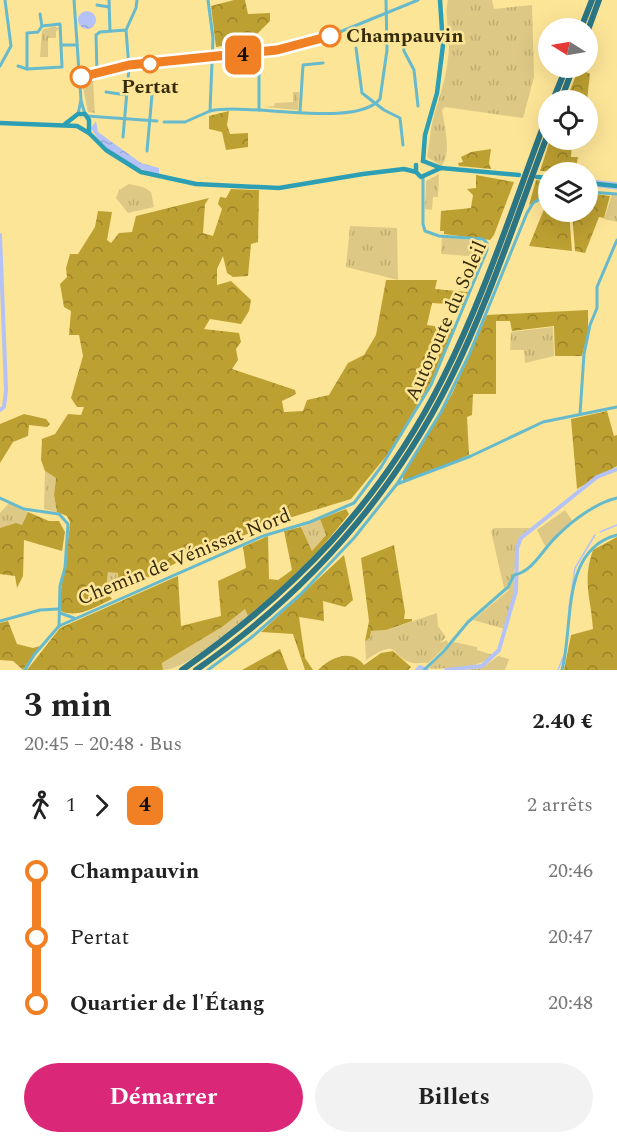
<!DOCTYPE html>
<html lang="fr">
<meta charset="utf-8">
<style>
:root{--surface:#fff;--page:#f2f2f2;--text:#222;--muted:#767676;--accent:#db2777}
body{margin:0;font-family:Spectral,serif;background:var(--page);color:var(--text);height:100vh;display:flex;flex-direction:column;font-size:22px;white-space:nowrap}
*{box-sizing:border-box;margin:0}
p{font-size:20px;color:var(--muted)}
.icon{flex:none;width:33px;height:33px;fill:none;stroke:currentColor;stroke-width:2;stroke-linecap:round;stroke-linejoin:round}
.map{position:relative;height:670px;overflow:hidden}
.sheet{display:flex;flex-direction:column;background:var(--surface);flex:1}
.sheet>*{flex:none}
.badge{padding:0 12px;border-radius:9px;font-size:21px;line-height:39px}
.needle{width:39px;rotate:281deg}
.fabs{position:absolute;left:538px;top:18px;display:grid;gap:12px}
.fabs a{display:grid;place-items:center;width:60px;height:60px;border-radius:50%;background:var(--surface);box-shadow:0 6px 24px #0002;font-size:30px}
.map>.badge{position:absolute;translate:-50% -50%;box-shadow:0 0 0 3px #fff}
.legs{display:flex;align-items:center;gap:9px;height:66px;padding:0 24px;font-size:20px}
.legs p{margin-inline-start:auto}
.overview{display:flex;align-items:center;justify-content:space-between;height:102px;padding:0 24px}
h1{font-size:33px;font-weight:700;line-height:45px}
.cta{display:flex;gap:12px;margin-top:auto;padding:12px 24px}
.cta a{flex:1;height:69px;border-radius:36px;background:var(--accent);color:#fff;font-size:24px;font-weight:700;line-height:69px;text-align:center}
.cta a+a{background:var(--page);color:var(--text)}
ul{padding:0 24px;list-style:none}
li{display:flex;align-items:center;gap:21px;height:66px;font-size:22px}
li i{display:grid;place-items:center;width:9px;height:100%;margin:0 8px;background:currentColor}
li i::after{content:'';width:15px;height:15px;margin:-8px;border:4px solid;border-radius:50%;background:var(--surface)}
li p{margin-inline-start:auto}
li:first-child i{background:linear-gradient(#0000 50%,currentColor 0)}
li:last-child i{background:linear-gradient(currentColor 50%,#0000 0)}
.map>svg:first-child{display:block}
.grass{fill:url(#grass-tufts)}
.forest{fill:url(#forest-crowns)}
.water{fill:url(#water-ripples)}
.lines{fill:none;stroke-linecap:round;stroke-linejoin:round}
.stream{stroke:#b4c2f7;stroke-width:1.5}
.canal{stroke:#b4c2f7;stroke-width:4}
.street{stroke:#67bacc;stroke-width:3}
.secondary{stroke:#2d9fb5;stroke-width:4.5}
.highway{stroke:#2b7584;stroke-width:6}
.line-1-casing{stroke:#fff;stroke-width:14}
.line-1{stroke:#f08023;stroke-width:9}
.stop-1-dot{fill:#fff;stroke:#f08023;stroke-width:3}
.labels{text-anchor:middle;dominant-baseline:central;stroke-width:5;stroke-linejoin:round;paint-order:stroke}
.stop-label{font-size:20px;font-weight:bold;fill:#362c0b;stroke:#fde597;text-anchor:start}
.street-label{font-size:20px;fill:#362c0b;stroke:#fde597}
</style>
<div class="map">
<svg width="617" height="670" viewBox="0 0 617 670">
<defs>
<pattern id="grass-tufts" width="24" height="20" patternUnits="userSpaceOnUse" patternTransform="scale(1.5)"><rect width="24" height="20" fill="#ddc985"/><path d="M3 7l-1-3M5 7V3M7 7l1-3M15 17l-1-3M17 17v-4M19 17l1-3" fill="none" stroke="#bead72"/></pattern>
<pattern id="forest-crowns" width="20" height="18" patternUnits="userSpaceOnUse" patternTransform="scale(1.5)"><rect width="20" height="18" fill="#bda032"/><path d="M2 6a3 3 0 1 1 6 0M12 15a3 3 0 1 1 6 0" fill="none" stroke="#9a8329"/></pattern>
<pattern id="water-ripples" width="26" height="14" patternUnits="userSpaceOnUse" patternTransform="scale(1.5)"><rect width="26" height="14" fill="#b4c2f7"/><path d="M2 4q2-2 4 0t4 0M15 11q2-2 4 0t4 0" fill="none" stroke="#9ba7d2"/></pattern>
</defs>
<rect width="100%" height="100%" fill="#fde597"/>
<g class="grass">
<path d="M448,0H492L494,9L532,5L534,77L523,118L445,107L442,110C445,129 452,154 441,166L427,157C430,143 430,129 434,115C441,93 448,71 449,47C450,31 444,15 448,0Z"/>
<polygon points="55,26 59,29 56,31 56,38 48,38 48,57 40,57 42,30"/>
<polygon points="102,76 93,82 95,113 88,112 82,82"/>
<polygon points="293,92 299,92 298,110 264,107 274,106 275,103 293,102"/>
<polygon points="439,174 438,197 433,197 432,210 425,209 426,181"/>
<polygon points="129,184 143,187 151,192 154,207 128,213 116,198 119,190"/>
<polygon points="612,195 617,195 617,222 604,219"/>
<polygon points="350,226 397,228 398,280 346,267"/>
<polygon points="442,237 480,241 486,246 483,257 441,254"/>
<polygon points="553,327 554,356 525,363 524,350 510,350 511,332"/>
<polygon points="45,471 56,478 54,495 57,512 44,509"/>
<polygon points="9,503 28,512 22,525 0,528 0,513"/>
<polygon points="565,510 573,522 545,546 537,530"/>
<polygon points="320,519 326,535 312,551 301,527"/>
<path d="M494,528H532C502,551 527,567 504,588L491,531Z"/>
<polygon points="108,571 118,573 119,592 106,591"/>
<polygon points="514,577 515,593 505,629 473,620 508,591"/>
<path d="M245,608L248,616C228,631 186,670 163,670L162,663L222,627Z"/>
<path d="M437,613L438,626L446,637L440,643L447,640L448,644L428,663C423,662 418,664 413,663C388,657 402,636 366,660L365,641L370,638L371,631L386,630Z"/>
<path d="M454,642L477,647V650L493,655C476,670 452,667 431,669L429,667Z"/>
<polygon points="498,656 509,659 505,670 466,670 482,668"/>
</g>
<g class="forest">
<polygon points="234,0 245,0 248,14 270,13 270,21 256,35 257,47 251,47 244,33 223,40 222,46 216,47 211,6"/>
<polygon points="582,70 590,74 587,100 566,100 577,73"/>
<polygon points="229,111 227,125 230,134 248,133 248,147 226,150 222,132 209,129 209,116"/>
<polygon points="550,140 572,140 571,157 578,157 575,172 540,171"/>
<polygon points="491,149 489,163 491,169 459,166 458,163 463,162 461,157 471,152"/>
<polygon points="476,175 514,182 494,235 490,240 444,234 444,231 440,231 441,211 471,208 473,195 461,183 467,189 476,188"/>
<polygon points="536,180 549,182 549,193 529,205"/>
<path d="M231,189L259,190L258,242L251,244L248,276L233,277L227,273L223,256L217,269V285L231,281L251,300L249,311L241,324L210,319L204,329L239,333L241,342L236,349L238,360L232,369L295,390L296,394L282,401L284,412L303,411L307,400L329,395L348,363L364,355L376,335L386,280H437L435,289L468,292L463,305L432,303L427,325L454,329L430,384L388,454L351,499L266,525L214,550L192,555L119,592L118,573L108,572L106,591L112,599C97,606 78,619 61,611C59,581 68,552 70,522L67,516L57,512L54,495L56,478L45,471L41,460L42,439L55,434L68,414L81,415L84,407H77L71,398L83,356L79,335H69L71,311L64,307L60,284L67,277L66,268L70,254H78L95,227L98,211L112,212L107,240L111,243L119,233L132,232L136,216L209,198L205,204L203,233L213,236L222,209L218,204L220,197L226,198Z"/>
<polygon points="588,193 610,196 604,218 599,217 585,253 575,251 572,212 588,212"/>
<polygon points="549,197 549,212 569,212 572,251 529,246"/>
<polygon points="588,310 588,331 582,356 555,356 554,326 512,331 510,321 496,321 496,394 473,394 472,415 467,417 469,455 403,483 403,476 452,394 487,315"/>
<polygon points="607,411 614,436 617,435 617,466 577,489 571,419"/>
<polygon points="24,414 46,419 50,424 47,427 29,425 28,436 13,442 0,463 0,424"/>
<path d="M346,509L349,514C320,552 285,586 248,616L245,609L222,627L162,663L163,670H27L60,628L178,576L181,626L221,616L218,581L246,568L243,547L268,536L269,579L278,580L292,570L284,531L301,527L312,551L326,535L320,519Z"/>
<polygon points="28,512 49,521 59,521 65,532 62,551 24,540 23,576 17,588 15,576 0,574 0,528 16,523 22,525"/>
<path d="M617,537V670H564L571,635L593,629C591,597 582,582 593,550Z"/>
<polygon points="394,545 405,612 404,619 412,619 412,621 386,630 371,631 370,638 365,641 369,621 361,558"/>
<polygon points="344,555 353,600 345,607 323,601 324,621 299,617 305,658 313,670 305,670 293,634 261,632"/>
<polygon points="8,621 17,644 33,648 40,646 23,670 13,661 0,660 0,623"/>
<polygon points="280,649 288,670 241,670 242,670"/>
<path d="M393,651L411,667L408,670H318C331,657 351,648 364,665L381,653Z"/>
</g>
<g class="water">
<circle cx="87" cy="20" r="9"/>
<path d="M96,121L98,132L141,163L159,168V174C134,170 102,150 91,128Z"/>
</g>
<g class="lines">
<g class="stream">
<polyline points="546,180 549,181"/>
<polyline points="588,180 617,183"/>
<polyline points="588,185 617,189"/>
<polyline points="600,532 617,525"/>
<polyline points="569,608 575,568 595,535"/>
<polyline points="558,670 563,657"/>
</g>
<g class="canal">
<polyline points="0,235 6,390 4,407 0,410"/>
<polyline points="417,670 420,667 427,670"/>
<polyline points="446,670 482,666 499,650 516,591 517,548 521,538 597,477 617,469"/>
</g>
<g class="street">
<polyline points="74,0 81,100 78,114"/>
<polyline points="109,0 110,31"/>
<path d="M208,0L213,38L210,111C248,102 356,129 380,99L387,50L386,0"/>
<polyline points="97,5 109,7"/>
<polyline points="40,14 42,26"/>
<polygon points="60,24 62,67 27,69 27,33 38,32 42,26"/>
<polyline points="126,30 136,8 137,0"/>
<polyline points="387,36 403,37 404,51 414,70 418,106"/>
<polyline points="61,45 77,45"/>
<polyline points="356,48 362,93 384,110 400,118 403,145"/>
<polyline points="0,66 11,46 5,0"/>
<polyline points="18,66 27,69"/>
<polyline points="97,74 96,35 100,32 126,30 129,68 123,137"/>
<polyline points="79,77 130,65 204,60 299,46 330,36 418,0"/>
<polyline points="106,92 127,95"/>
<polyline points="81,101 85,114"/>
<polyline points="259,110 259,73"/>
<polyline points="300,112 303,65 323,63"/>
<polyline points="87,116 157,121"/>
<polyline points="164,122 185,122 210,111"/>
<polyline points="147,151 152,95"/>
<polyline points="588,192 617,194"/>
<polyline points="580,414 584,354 590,325 597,308 597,287 617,240"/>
<polyline points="397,484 441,412 469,355 527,213 533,203 549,194"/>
<polyline points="0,498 24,509 59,514 68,524 65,568 60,586 59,626 34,655 25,670"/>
<polyline points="60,613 74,618"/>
<polyline points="0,621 40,610 58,609"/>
<polyline points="59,626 263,536 310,522 354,503 381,467 431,385 487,250 487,243 483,239 439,236 425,231 423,224 423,177"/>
<polyline points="208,670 252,637 301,594 354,538 397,484 471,456 543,422 617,407"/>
<path d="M424,670L444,651L468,622L508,587L514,575C534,571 543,548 558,535C573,520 596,503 617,498"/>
<path d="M562,670C574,625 560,550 617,535"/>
</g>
<g class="secondary">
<polyline points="0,123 77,126 89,133 106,150 141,172 196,184 279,188 363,174 404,169 416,172"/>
<polyline points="65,124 78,114 85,114 89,120 89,133"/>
<polyline points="423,161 425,135 437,93 443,45 440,0"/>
<polyline points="423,161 441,168 519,175"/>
<polyline points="416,165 416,172 421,177 441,168"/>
<polyline points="537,177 549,178"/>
<polyline points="588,183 617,186"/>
</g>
<g class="highway">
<polyline points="581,28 592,0"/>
<polyline points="588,30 599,0"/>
<polyline points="553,100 566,68"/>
<polyline points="561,100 573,68"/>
<path d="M182,670C295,591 381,502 443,378C486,293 515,200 549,111"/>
<path d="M196,670C304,595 391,498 450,380C489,302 518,212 549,131"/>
</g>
</g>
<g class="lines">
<g class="line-1-casing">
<polyline id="line-1" points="81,77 129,65 277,50 330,36"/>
</g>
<use href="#line-1" class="line-1"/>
</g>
<g class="stop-1-dot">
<circle cx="330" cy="36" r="10"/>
<circle cx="150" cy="64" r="8"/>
<circle cx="81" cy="77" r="10"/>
</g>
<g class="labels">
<g class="stop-label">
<text x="346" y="36">Champauvin</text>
<text x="150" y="87" text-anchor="middle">Pertat</text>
</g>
<g class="street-label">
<text transform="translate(446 321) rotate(-66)">Autoroute du Soleil</text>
<text transform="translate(184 557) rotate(-22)">Chemin de Vénissat Nord</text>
</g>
</g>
</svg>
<div class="fabs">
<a><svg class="needle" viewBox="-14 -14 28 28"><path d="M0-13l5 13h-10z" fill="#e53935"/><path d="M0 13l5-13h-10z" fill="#767676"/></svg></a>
<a><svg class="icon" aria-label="locate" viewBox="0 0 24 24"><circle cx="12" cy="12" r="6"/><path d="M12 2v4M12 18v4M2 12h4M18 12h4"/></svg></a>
<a><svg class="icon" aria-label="layers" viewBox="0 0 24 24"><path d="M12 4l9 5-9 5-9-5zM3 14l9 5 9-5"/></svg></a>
</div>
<b class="badge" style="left:243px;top:55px;background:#f08023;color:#111">4</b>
</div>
<section class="sheet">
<div class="overview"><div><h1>3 min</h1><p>20:45 – 20:48 · Bus</p></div><b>2.40 €</b></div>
<div class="legs"><svg class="icon" aria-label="walk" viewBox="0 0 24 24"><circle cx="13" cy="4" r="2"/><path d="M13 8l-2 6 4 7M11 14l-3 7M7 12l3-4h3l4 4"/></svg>1<svg class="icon" aria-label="forward" viewBox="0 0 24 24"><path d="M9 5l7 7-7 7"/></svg><b class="badge" style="background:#f08023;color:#111">4</b><p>2 arrêts</p></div>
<ul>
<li><i style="color:#f08023"></i><b>Champauvin</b><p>20:46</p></li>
<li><i style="color:#f08023"></i><span>Pertat</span><p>20:47</p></li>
<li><i style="color:#f08023"></i><b>Quartier de l'Étang</b><p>20:48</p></li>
</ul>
<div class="cta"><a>Démarrer</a><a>Billets</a></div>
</section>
